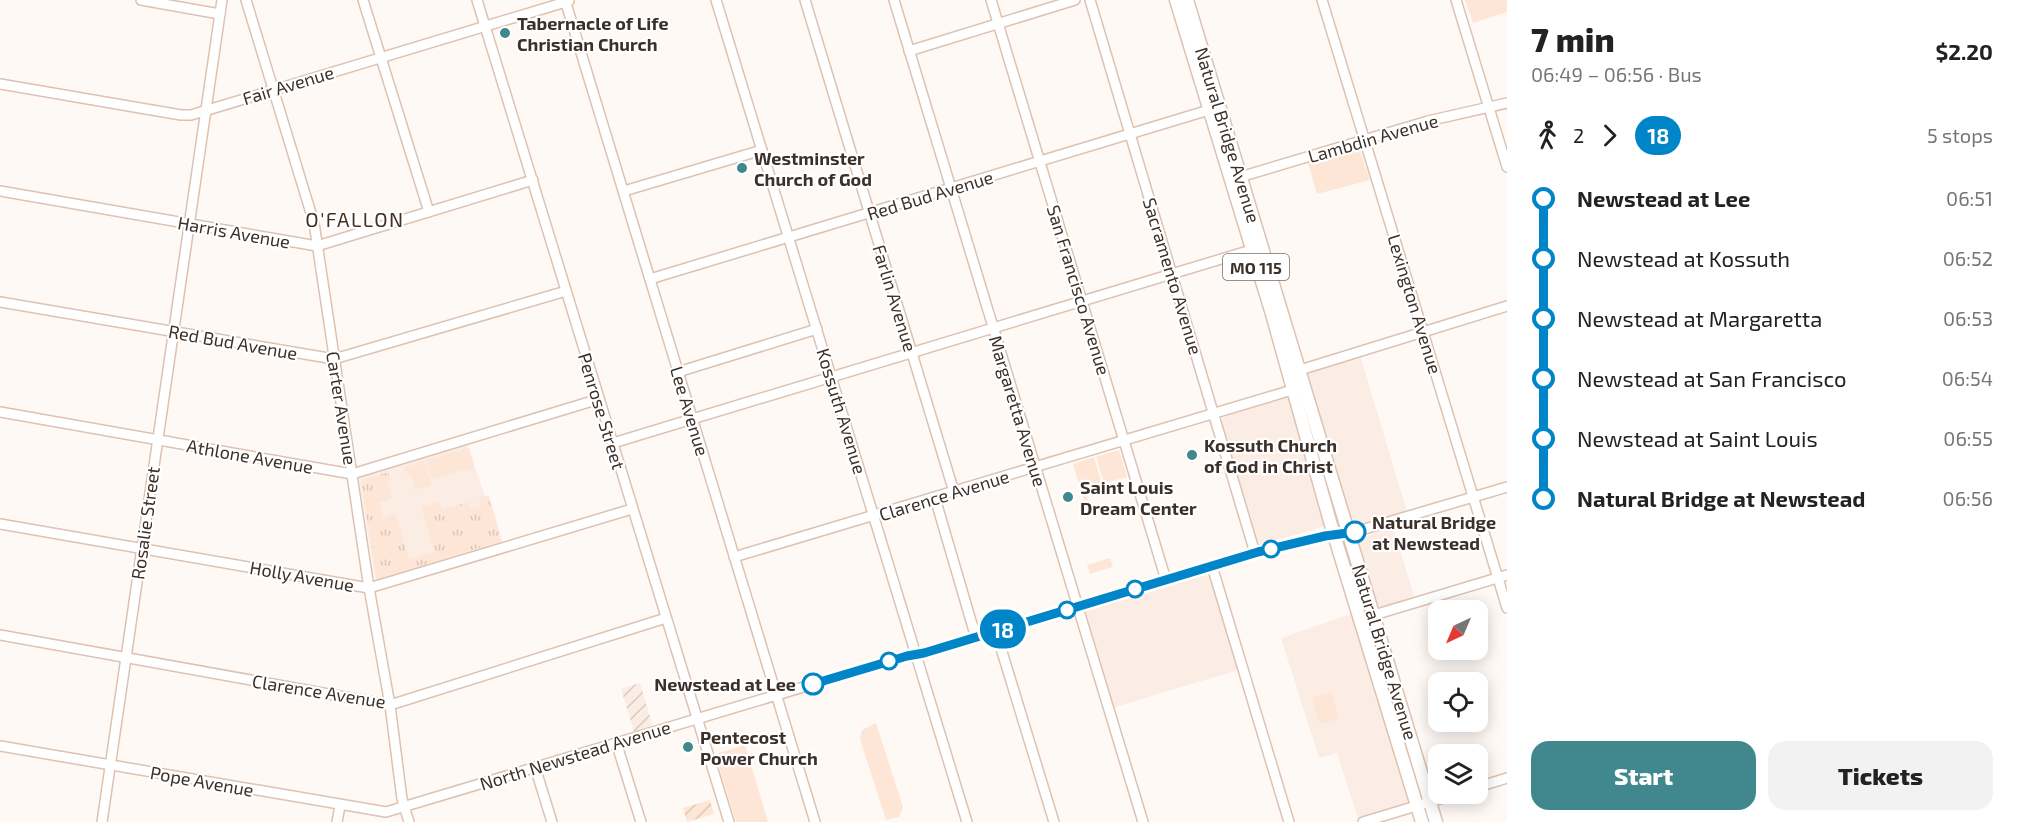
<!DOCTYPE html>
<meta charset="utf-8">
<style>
:root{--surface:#fff;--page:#f2f2f2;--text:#222;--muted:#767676;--accent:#40878e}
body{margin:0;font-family:"Exo 2",sans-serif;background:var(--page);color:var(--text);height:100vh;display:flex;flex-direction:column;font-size:22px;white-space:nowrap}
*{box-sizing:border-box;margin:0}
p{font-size:20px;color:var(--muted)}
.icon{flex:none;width:33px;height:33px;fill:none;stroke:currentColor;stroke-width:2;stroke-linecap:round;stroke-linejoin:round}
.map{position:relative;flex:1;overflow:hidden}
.details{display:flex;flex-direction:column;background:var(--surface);width:510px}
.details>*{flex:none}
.badge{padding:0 12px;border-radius:20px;font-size:21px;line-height:39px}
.needle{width:39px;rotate:224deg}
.fabs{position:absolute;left:1428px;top:600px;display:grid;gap:12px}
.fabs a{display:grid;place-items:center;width:60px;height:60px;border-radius:12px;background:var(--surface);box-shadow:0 3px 15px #0003;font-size:30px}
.map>.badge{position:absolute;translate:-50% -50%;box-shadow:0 0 0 3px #fff}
.legs{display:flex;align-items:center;gap:9px;height:66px;padding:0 24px;font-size:20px}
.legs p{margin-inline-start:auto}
.headline{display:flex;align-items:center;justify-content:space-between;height:102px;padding:0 24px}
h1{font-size:33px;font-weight:800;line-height:45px}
.button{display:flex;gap:12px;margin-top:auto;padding:12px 24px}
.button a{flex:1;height:69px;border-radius:18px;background:var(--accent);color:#fff;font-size:24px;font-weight:800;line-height:69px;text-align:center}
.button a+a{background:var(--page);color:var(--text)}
ul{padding:0 24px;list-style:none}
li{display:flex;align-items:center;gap:21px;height:60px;font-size:22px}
li i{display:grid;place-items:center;width:9px;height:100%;margin:0 8px;background:currentColor}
li i::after{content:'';width:15px;height:15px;margin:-8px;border:4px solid;border-radius:50%;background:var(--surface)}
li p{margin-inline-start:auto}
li:first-child i{background:linear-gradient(#0000 50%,currentColor 0)}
li:last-child i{background:linear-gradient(currentColor 50%,#0000 0)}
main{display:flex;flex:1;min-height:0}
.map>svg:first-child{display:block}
.built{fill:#fbece4}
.industrial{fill:url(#industrial-furrows)}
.grass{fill:#fee6d7}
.park{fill:url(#park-tufts)}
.garden{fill:url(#garden-furrows)}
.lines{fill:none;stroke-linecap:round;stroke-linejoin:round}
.minor-casing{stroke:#dec2b1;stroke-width:12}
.major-casing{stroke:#dec2b1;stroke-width:15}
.minor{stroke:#fff;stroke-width:9}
.major{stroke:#fff;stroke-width:12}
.line-1-casing{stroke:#fff;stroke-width:14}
.line-1{stroke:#0085c8;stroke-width:9}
.poi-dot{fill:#40878e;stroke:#fff;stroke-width:2}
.stop-1-dot{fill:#fff;stroke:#0085c8;stroke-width:3}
.labels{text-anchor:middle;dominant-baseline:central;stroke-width:4.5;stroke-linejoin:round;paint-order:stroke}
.shield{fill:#fff;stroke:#766f6a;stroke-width:1.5}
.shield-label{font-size:16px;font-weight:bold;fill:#3c312a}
.poi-label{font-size:18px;font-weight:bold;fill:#3c312a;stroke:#fff;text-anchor:start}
.street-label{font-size:18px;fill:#3c312a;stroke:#fff}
.stop-label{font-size:18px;font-weight:bold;fill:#3c312a;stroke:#fff;text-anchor:start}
.neighbourhood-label{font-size:20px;letter-spacing:1.5px;fill:#442f21;stroke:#fff}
</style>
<main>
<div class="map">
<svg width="1507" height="822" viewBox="0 0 1507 822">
<defs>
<pattern id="industrial-furrows" width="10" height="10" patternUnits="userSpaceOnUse" patternTransform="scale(1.5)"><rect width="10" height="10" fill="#fbece4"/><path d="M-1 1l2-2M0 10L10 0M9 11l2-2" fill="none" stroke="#d8cbc4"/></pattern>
<pattern id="park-tufts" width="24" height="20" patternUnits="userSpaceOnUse" patternTransform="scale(1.5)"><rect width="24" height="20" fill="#fee6d7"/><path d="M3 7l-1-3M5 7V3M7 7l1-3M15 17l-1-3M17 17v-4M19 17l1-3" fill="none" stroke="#dbc6b9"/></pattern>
<pattern id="garden-furrows" width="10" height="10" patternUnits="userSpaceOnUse" patternTransform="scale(1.5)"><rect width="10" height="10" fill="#fee6d7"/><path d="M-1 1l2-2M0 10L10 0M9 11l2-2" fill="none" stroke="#dbc6b9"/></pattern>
</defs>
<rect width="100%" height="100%" fill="#fef9f5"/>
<g class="built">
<polygon points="1360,355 1407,512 1356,527 1351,525 1307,373"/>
<polygon points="1285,396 1289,398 1327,523 1325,526 1261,545 1258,541 1221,420 1225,416"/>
<polygon points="467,445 485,496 489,495 503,543 377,581 375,580 359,478"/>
<polygon points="1393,527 1415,599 1379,609 1377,608 1357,539"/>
<polygon points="1203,573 1210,577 1238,670 1112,708 1085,611 1087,609"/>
<polygon points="1354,613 1409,800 1407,803 1379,811 1359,821 1337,753 1319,758 1281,638"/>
</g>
<polygon class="industrial" points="640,683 653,727 634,732 621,689"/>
<g class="grass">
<polygon points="1465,0 1507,0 1507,12 1473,23"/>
<polygon points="1359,148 1370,180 1317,194 1308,163"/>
<polygon points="469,448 474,465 472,469 467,471 466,469 432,479 426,460"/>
<polygon points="1119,450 1127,477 1104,483 1096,457"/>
<polygon points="1094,457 1102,484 1098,486 1098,490 1086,494 1088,500 1084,501 1073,464"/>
<polygon points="424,461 432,485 415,490 411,475 405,473 404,467"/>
<polygon points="1110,558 1113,567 1090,574 1087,565"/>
<polygon points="1331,692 1339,719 1320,724 1312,701 1314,697"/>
<polygon points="876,723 903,807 899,817 886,820 860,739 862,730"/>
<polygon points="745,745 768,822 736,822 715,754"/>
</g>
<polygon class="park" points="388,472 390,480 387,482 392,498 379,502 384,518 395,514 409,559 435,552 421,507 439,502 442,510 468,502 471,509 481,506 479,497 488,496 501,541 377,579 361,481"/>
<polygon class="garden" points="710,800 714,814 687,822 683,808"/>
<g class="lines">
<g class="minor-casing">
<g id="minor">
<polyline points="141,0 220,14"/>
<polyline points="246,0 314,223 369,588 390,705 402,799 409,822"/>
<polyline points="363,0 429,212"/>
<polyline points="477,0 729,822"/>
<polyline points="565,0 815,822"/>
<polyline points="716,0 967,822"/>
<polyline points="805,0 954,492"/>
<polyline points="894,0 1143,822"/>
<polyline points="991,0 1166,580"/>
<polyline points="1090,0 1255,553"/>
<polyline points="1322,0 1507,608"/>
<polyline points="1456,0 1507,167"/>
<polyline points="909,51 1075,0"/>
<polyline points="0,84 181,115 191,115 569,1"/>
<polyline points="1240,177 1428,121 1507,103"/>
<polyline points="0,191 317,246 533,180"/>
<polyline points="624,191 762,150"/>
<polyline points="650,279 1209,110"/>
<polyline points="0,302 334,359 566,291"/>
<polyline points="1300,370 1507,306"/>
<polyline points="678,372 817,329"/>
<polyline points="0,412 352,474 599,399"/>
<polyline points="613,443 1251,250"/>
<polyline points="935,498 976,638"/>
<polyline points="0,524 369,588 632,509"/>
<polyline points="734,557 1292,390"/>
<polyline points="1212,566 1289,822"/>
<polyline points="1374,615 1507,575"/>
<polyline points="996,632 1054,822"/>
<polyline points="0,635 390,705 666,618"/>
<polyline points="616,742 641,822"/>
<polyline points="0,746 386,812 907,656 924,653 1258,552 1325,536 1358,531 1507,487"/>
<polyline points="535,767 552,822"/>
<polyline points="1478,787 1507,778"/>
<polyline points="102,822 222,0"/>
<polyline points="337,822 340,806"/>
<polyline points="1363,822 1456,794"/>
</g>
</g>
<g class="major-casing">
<g id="major">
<polyline points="1176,0 1272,314 1331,525 1422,822"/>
<polyline points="1187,0 1436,822"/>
</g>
</g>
<use href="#minor" class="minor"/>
<use href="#major" class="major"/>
</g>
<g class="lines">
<g class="line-1-casing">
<polyline id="line-1" points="813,684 907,656 924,653 1258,552 1325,536 1355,532"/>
</g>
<use href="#line-1" class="line-1"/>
</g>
<g class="poi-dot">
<circle cx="505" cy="33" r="6"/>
<circle cx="742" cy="168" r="6"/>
<circle cx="1192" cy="455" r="6"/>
<circle cx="1068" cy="497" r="6"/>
<circle cx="688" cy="747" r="6"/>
</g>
<g class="stop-1-dot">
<circle cx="1355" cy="532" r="10"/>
<circle cx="1271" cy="549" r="8"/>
<circle cx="1135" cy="589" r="8"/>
<circle cx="1067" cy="610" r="8"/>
<circle cx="889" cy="661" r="8"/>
<circle cx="813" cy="684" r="10"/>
</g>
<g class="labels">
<rect class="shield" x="1223" y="254" width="66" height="26" rx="4.5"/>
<g class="shield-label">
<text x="1256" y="267">MO 115</text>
</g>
<g class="poi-label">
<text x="517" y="23">Tabernacle of Life<tspan x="517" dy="21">Christian Church</tspan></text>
<text x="754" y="158">Westminster<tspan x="754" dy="21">Church of God</tspan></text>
<text x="1204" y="445">Kossuth Church<tspan x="1204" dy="21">of God in Christ</tspan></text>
<text x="1080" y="487">Saint Louis<tspan x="1080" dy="21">Dream Center</tspan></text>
<text x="700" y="737">Pentecost<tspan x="700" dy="21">Power Church</tspan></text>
</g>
<g class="street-label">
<text transform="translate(288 85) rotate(-17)">Fair Avenue</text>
<text transform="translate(1228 135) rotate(73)">Natural Bridge Avenue</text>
<text transform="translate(1373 138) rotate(-16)">Lambdin Avenue</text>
<text transform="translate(930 195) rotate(-17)">Red Bud Avenue</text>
<text transform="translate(234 232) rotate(10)">Harris Avenue</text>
<text transform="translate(1173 276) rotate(73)">Sacramento Avenue</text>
<text transform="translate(1079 290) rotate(73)">San Francisco Avenue</text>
<text transform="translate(895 298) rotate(73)">Farlin Avenue</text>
<text transform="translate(1415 304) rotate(73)">Lexington Avenue</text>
<text transform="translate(233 342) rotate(10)">Red Bud Avenue</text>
<text transform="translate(342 408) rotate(81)">Carter Avenue</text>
<text transform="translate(602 411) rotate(73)">Penrose Street</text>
<text transform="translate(690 411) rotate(73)">Lee Avenue</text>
<text transform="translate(842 411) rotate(73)">Kossuth Avenue</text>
<text transform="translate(1018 411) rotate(73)">Margaretta Avenue</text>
<text transform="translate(250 456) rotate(10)">Athlone Avenue</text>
<text transform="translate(944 495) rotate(-17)">Clarence Avenue</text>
<text transform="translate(145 523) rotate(-82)">Rosalie Street</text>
<text transform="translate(302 576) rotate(10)">Holly Avenue</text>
<text transform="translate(1385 652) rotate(73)">Natural Bridge Avenue</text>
<text transform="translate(319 691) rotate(9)">Clarence Avenue</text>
<text transform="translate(575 755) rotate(-17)">North Newstead Avenue</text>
<text transform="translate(202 781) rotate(10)">Pope Avenue</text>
</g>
<g class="stop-label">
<text x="1372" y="522">Natural Bridge<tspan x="1372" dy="21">at Newstead</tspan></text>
<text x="796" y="684" text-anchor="end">Newstead at Lee</text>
</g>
<g class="neighbourhood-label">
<text x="355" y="219">O'FALLON</text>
</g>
</g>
</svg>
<div class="fabs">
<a><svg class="needle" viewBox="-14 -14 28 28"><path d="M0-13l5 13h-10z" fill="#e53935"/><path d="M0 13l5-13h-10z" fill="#767676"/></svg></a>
<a><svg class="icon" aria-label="locate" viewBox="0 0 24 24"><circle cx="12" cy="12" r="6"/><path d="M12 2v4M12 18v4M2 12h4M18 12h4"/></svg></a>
<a><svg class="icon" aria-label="layers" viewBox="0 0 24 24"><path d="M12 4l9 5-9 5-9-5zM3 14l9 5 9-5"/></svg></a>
</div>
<b class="badge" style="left:1003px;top:629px;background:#0085c8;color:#fff">18</b>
</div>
<section class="details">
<div class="headline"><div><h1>7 min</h1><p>06:49 – 06:56 · Bus</p></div><b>$2.20</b></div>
<div class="legs"><svg class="icon" aria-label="walk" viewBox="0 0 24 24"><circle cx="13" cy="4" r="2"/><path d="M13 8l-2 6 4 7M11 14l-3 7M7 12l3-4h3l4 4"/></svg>2<svg class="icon" aria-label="forward" viewBox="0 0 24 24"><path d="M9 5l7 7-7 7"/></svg><b class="badge" style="background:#0085c8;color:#fff">18</b><p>5 stops</p></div>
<ul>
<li><i style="color:#0085c8"></i><b>Newstead at Lee</b><p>06:51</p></li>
<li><i style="color:#0085c8"></i><span>Newstead at Kossuth</span><p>06:52</p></li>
<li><i style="color:#0085c8"></i><span>Newstead at Margaretta</span><p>06:53</p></li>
<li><i style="color:#0085c8"></i><span>Newstead at San Francisco</span><p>06:54</p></li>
<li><i style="color:#0085c8"></i><span>Newstead at Saint Louis</span><p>06:55</p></li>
<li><i style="color:#0085c8"></i><b>Natural Bridge at Newstead</b><p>06:56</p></li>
</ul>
<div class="button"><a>Start</a><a>Tickets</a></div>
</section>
</main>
